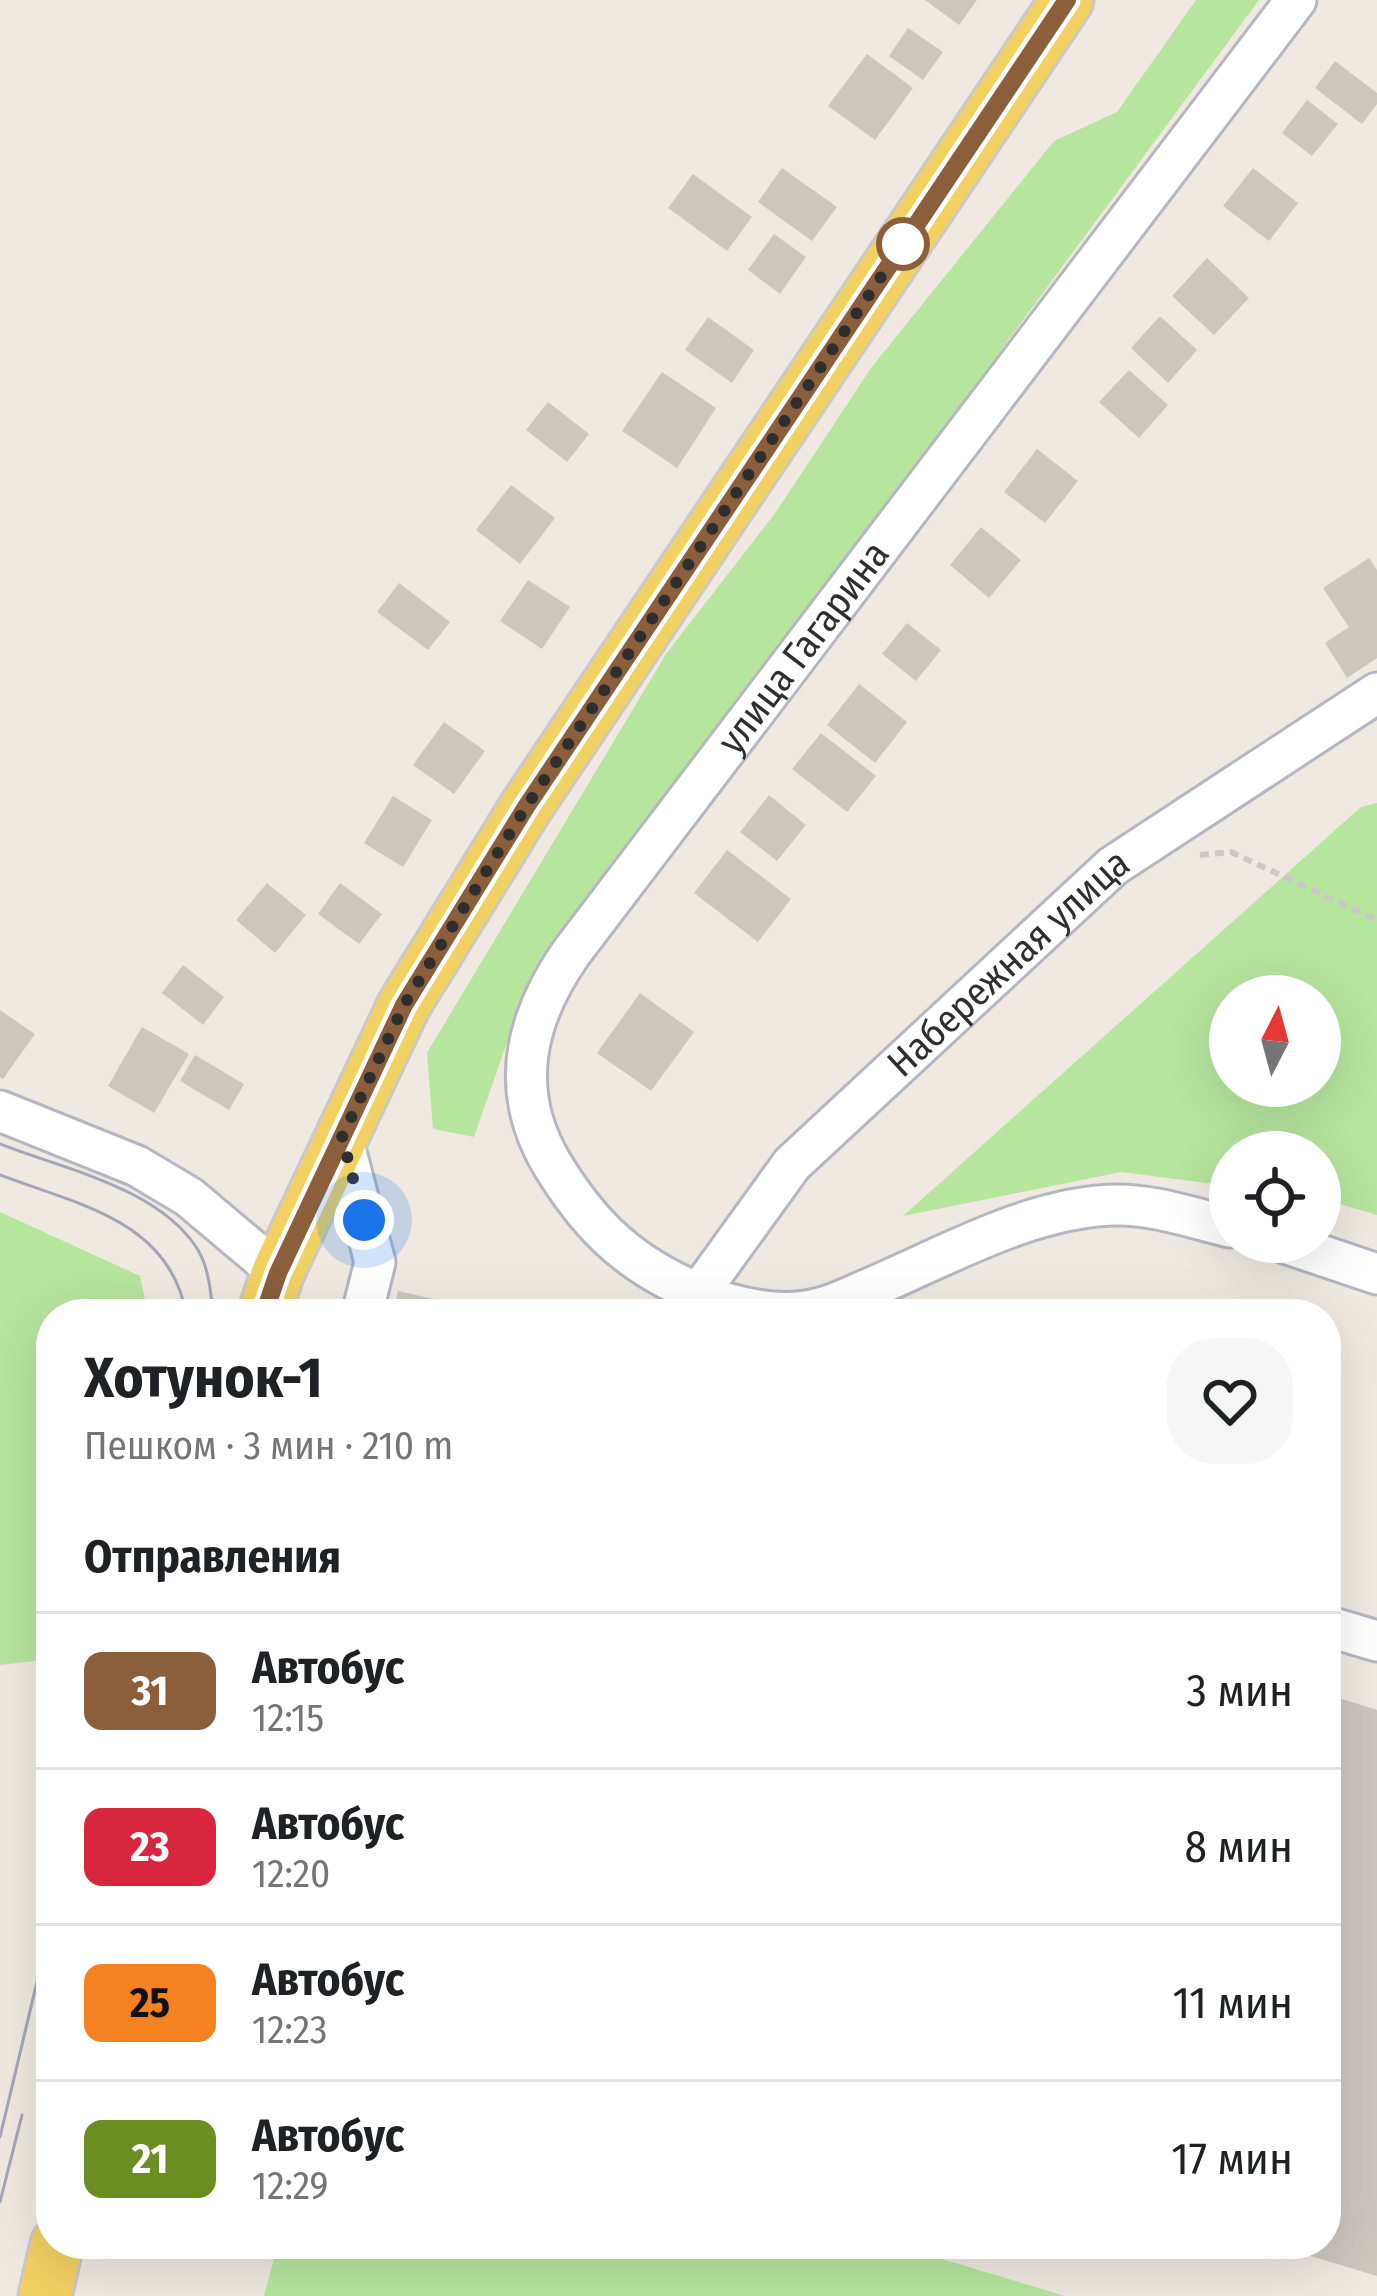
<!DOCTYPE html>
<html lang="ru">
<meta charset="utf-8">
<style>
:root{--surface:#fff;--page:#f6f6f6;--text:#202124;--muted:#757577;--line:#e0e0e0}
body{margin:0;font-family:"Fira Sans Condensed",sans-serif;background:var(--page);color:var(--text);height:100vh;display:flex;flex-direction:column;font-size:45px;white-space:nowrap}
*{box-sizing:border-box;margin:0}
p{font-size:39px;color:var(--muted)}
.icon{flex:none;width:66px;height:66px;fill:none;stroke:currentColor;stroke-width:2;stroke-linecap:round;stroke-linejoin:round}
.map{position:relative;flex:1;overflow:hidden}
.panel{position:absolute;left:36px;top:1299px;width:1305px;height:960px;display:flex;flex-direction:column;background:var(--surface);border-radius:48px;box-shadow:0 12px 48px #0002}
.panel>*{flex:none}
.badge{padding:0 24px;border-radius:18px;font-size:42px;line-height:78px}
.needle{width:78px;rotate:6deg}
.controls{position:absolute;left:1209px;top:975px;display:grid;gap:24px}
.controls a{display:grid;place-items:center;width:132px;height:132px;border-radius:50%;background:var(--surface);box-shadow:0 12px 48px #0002;font-size:60px}
.you{position:absolute;width:60px;height:60px;margin:-30px;border:9px solid #fff;border-radius:50%;background:#1a73e8;box-shadow:0 0 0 18px #1a73e833}
.map>.badge{position:absolute;translate:-50% -50%;box-shadow:0 0 0 6px #fff}
h2{padding:0 48px;font-size:45px;line-height:108px}
.round{display:grid;place-items:center;flex:none;width:126px;height:126px;border-radius:48px;background:var(--page)}
.overview{display:flex;align-items:center;justify-content:space-between;height:204px;padding:0 48px}
h1{font-size:57px;font-weight:700;line-height:90px}
ul{padding:0;list-style:none}
li{display:flex;align-items:center;gap:36px;height:156px;padding:0 48px;border-top:3px solid var(--line)}
li div{flex:1}
li b{display:block;font-size:45px}
li em{font-style:normal}
li .badge{min-width:132px;font-weight:700;text-align:center}
.map>svg:first-child{display:block}
.green{fill:#b6e59e;fill-rule:evenodd}
.building{fill:#cbc7bf}
.lines{fill:none;stroke-linecap:round;stroke-linejoin:round}
.minor-casing{stroke:#b4b7c1;stroke-width:45}
.major-casing{stroke:#c9c9c9;stroke-width:57}
.path{stroke:#c9c9c9;stroke-width:6;stroke-dasharray:9 6;stroke-linecap:butt}
.minor{stroke:#fff;stroke-width:39}
.major{stroke:#f2d163;stroke-width:51}
.tram{stroke:#a3a6b8;stroke-width:3}
.line-casing{stroke:#fff;stroke-width:27}
.line{stroke:#8b5e3c;stroke-width:18}
.walk{stroke:#2e2e2e;stroke-width:12;stroke-dasharray:0 21.6}
.stop-dot{fill:#fff;stroke:#8b5e3c;stroke-width:6}
.labels{text-anchor:middle;dominant-baseline:central;stroke-width:9;stroke-linejoin:round;paint-order:stroke}
.street-label{font-size:39px;fill:#2e2e2e;stroke:#fff}
</style>
<div class="map">
<svg width="1377" height="2296" viewBox="0 0 1377 2296">
<rect width="100%" height="100%" fill="#efe9e1"/>
<g class="green">
<polygon points="1196,0 1259,0 522,999 474,1137 433,1129 427,1053 666,654 776,512 871,368 1054,141 1117,112"/>
<path d="M1377,803V1215L1320,1198V1152H1230V1186L1121,1172L903,1216L1361,807ZM1320,996V1086H1230V996Z"/>
<polygon points="0,1212 140,1276 148,1314 51,1314 51,1659 0,1665"/>
<polygon points="278,2244 892,2244 1065,2296 264,2296"/>
</g>
<g class="building">
<polygon points="925,0 977,0 959,25"/>
<polygon points="908,28 943,52 923,80 889,56"/>
<polygon points="867,54 913,88 875,140 828,106"/>
<polygon points="1335,61 1377,93 1377,104 1362,124 1315,88"/>
<polygon points="1307,100 1338,124 1312,156 1282,133"/>
<polygon points="782,168 837,207 812,241 758,202"/>
<polygon points="1253,168 1298,203 1269,241 1223,206"/>
<polygon points="693,174 752,217 727,251 668,208"/>
<polygon points="774,234 806,257 780,294 748,270"/>
<polygon points="1207,258 1249,298 1214,335 1172,296"/>
<polygon points="1160,316 1197,350 1168,383 1131,348"/>
<polygon points="708,317 754,350 732,383 685,350"/>
<polygon points="1129,370 1168,405 1139,438 1099,402"/>
<polygon points="662,372 716,408 677,468 622,431"/>
<polygon points="548,402 589,434 567,462 526,430"/>
<polygon points="1037,449 1078,481 1045,523 1004,492"/>
<polygon points="511,485 555,518 520,564 476,530"/>
<polygon points="981,527 1021,560 989,598 950,565"/>
<polygon points="1369,558 1377,570 1377,658 1347,678 1325,643 1349,627 1323,588"/>
<polygon points="528,580 570,607 542,649 500,621"/>
<polygon points="399,583 450,622 428,650 377,612"/>
<polygon points="907,623 941,650 916,681 882,654"/>
<polygon points="859,684 907,722 875,763 827,725"/>
<polygon points="444,722 485,751 454,794 413,765"/>
<polygon points="821,733 876,776 847,812 792,769"/>
<polygon points="769,795 806,825 777,861 740,832"/>
<polygon points="393,796 432,820 403,867 364,843"/>
<polygon points="727,850 791,899 758,942 694,893"/>
<polygon points="267,883 306,915 275,953 236,920"/>
<polygon points="340,883 382,914 359,944 318,914"/>
<polygon points="183,965 224,997 203,1025 162,993"/>
<polygon points="640,993 694,1032 651,1091 597,1053"/>
<polygon points="0,1010 35,1034 3,1079 0,1077"/>
<polygon points="142,1027 189,1054 154,1113 108,1086"/>
<polygon points="195,1055 244,1084 229,1110 180,1081"/>
<polygon points="398,1291 447,1302 444,1314 393,1314"/>
<polygon points="1326,1694 1377,1710 1377,2276 1274,2245 1326,2244"/>
</g>
<g class="lines">
<g class="minor-casing">
<g id="minor">
<polyline points="0,1111 137,1166 189,1197 278,1272"/>
<polyline points="342,1137 375,1262 362,1314"/>
<path id="s1" d="M1230,1227C1192,1218 1153,1204 1114,1205C1034,1207 953,1252 882,1283C858,1293 831,1308 805,1311C766,1317 717,1303 682,1286C622,1258 586,1220 552,1164C508,1090 525,1019 571,953L1296,0"/>
<polyline points="1282,1242 1377,1274"/>
<path id="s2" d="M698,1294L792,1164L1113,866L1377,693"/>
<polyline points="1326,1626 1377,1641"/>
</g>
</g>
<g class="major-casing">
<g id="major">
<polyline points="264,1314 278,1272 404,1005 526,807 1067,0"/>
<polyline points="45,2296 57,2244"/>
</g>
</g>
<polyline class="path" points="1200,855 1231,852 1377,920"/>
<use href="#minor" class="minor"/>
<use href="#major" class="major"/>
<g class="tram">
<path d="M0,1144C63,1169 160,1188 198,1250C209,1269 211,1293 213,1314"/>
<path d="M0,1175C76,1204 170,1220 186,1314"/>
<polyline points="0,2137 51,1923"/>
<polyline points="0,2202 22,2115"/>
</g>
</g>
<g class="lines">
<g class="line-casing">
<polyline id="line" points="264,1314 278,1273 404,1005 526,807 1067,0"/>
</g>
<use href="#line" class="line"/>
<polyline class="walk" points="364,1220 342,1137 404,1005 526,807 903,244"/>
</g>
<circle class="stop-dot" cx="903" cy="244" r="24"/>
<g class="labels">
<g class="street-label">
<text stroke="none"><textPath href="#s1" startOffset="1365">улица Гагарина</textPath></text>
<text stroke="none"><textPath href="#s2" startOffset="456">Набережная улица</textPath></text>
</g>
</g>
</svg>
<div class="controls">
<a><svg class="needle" viewBox="-14 -14 28 28"><path d="M0-13l5 13h-10z" fill="#e53935"/><path d="M0 13l5-13h-10z" fill="#757577"/></svg></a>
<a><svg class="icon" aria-label="locate" viewBox="0 0 24 24"><circle cx="12" cy="12" r="6"/><path d="M12 2v4M12 18v4M2 12h4M18 12h4"/></svg></a>
</div>
<div class="you" style="left:364px;top:1220px"></div>
<section class="panel">
<div class="overview"><div><h1>Хотунок-1</h1><p>Пешком · 3 мин · 210 m</p></div><a class="round"><svg class="icon" aria-label="heart" viewBox="0 0 24 24"><path d="M12 20l-8-8c-3-5 5-10 8-4 3-6 11-1 8 4z"/></svg></a></div>
<h2>Отправления</h2>
<ul>
<li><span class="badge" style="background:#8b5e3c;color:#fff">31</span><div><b>Автобус</b><p>12:15</p></div><em>3 мин</em></li>
<li><span class="badge" style="background:#d7263d;color:#fff">23</span><div><b>Автобус</b><p>12:20</p></div><em>8 мин</em></li>
<li><span class="badge" style="background:#f58220;color:#111">25</span><div><b>Автобус</b><p>12:23</p></div><em>11 мин</em></li>
<li><span class="badge" style="background:#6b8e23;color:#fff">21</span><div><b>Автобус</b><p>12:29</p></div><em>17 мин</em></li>
</ul>
</section>
</div>
